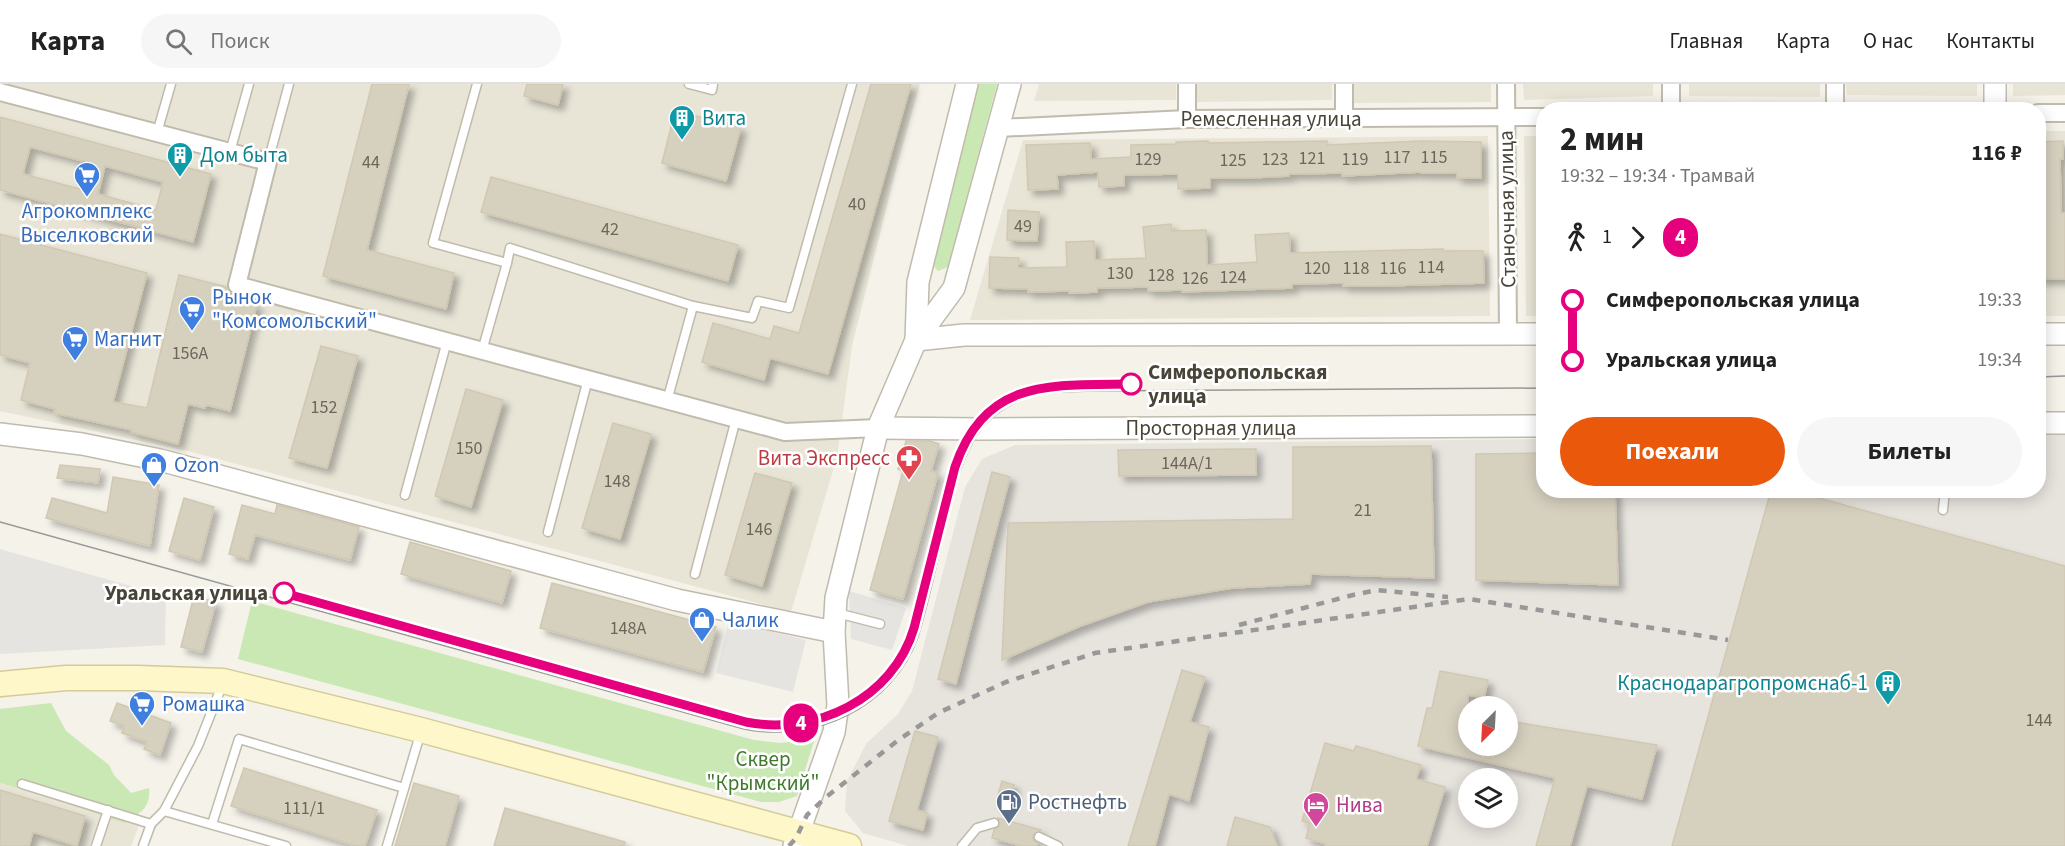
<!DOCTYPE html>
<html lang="ru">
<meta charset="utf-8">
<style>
:root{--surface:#fff;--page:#f6f6f6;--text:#222;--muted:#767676;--line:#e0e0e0;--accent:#ea580c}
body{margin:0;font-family:"Source Sans 3",sans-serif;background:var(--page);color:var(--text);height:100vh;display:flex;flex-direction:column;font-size:22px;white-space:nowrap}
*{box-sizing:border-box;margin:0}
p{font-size:20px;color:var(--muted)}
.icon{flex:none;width:33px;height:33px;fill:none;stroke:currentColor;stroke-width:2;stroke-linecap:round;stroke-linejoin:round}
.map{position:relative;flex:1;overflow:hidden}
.panel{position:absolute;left:1536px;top:18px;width:510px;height:396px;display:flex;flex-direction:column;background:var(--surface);border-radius:24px;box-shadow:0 3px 15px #0003}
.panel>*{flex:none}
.badge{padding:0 12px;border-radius:20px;font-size:21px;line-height:39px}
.needle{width:39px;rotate:204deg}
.tools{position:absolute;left:1458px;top:612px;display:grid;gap:12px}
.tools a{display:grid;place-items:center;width:60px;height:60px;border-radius:50%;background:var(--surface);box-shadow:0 3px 15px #0003;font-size:30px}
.map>.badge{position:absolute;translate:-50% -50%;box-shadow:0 0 0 3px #fff}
.legs{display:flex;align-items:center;gap:9px;height:66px;padding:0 24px;font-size:20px}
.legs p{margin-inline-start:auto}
.summary{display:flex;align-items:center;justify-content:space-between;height:102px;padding:0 24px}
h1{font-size:33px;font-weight:700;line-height:45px}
.primary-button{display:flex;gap:12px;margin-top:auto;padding:12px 24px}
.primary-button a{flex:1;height:69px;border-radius:36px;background:var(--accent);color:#fff;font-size:24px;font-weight:700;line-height:69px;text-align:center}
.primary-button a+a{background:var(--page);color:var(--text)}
ul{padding:0 24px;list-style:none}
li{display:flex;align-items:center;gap:21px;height:60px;font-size:22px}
li i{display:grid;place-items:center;width:9px;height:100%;margin:0 8px;background:currentColor}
li i::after{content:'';width:15px;height:15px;margin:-8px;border:4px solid;border-radius:50%;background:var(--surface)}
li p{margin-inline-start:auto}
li:first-child i{background:linear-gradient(#0000 50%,currentColor 0)}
li:last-child i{background:linear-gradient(currentColor 50%,#0000 0)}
header{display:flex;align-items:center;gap:36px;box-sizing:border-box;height:84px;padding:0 30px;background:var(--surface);border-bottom:2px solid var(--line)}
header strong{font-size:28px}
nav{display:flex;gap:33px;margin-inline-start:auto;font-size:21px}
.search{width:420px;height:54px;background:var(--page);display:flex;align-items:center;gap:15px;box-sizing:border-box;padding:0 21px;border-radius:33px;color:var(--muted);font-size:22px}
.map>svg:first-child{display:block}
.residential{fill:#e8e5d7}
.industrial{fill:#e7e4de;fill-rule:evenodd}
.green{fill:#cae8b3}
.parking{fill:#e6e4e1}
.building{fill:#d6d0bf;stroke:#d1c8b2;stroke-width:1.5;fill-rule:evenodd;filter:url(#shadow)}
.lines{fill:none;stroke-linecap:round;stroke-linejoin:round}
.service-casing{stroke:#c0bbac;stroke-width:11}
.minor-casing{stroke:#c0bbac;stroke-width:20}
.tertiary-casing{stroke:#c0bbac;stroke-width:24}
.secondary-casing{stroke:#d3cb9a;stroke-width:27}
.service{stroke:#fff;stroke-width:8}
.minor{stroke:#fff;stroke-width:16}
.tertiary{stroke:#fff;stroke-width:21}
.secondary{stroke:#fef7ca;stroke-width:24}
.tram{stroke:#989898;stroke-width:1.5}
.rail{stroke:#989898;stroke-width:4.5;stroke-dasharray:8 8;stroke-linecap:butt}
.line-1-casing{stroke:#fff;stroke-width:14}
.line-1{stroke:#e6007e;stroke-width:9}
.stop-1-dot{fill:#fff;stroke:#e6007e;stroke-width:3}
.labels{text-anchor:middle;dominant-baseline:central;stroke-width:5;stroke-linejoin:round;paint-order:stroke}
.number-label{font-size:18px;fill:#6c675a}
.culture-label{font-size:21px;fill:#0d838f;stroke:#fff;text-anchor:start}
.street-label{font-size:21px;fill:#484438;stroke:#fff}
.shop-label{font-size:21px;fill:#366cbe;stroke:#fff;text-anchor:start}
.stop-label{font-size:21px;font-weight:bold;fill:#484438;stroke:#fff;text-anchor:start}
.health-label{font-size:21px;fill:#be3a42;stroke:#fff;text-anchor:end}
.park-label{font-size:21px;fill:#3f7a2b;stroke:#fff}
.service-label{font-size:21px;fill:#4e5e75;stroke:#fff;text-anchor:start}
.hotel-label{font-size:21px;fill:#b23c85;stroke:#fff;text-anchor:start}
</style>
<header>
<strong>Карта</strong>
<div class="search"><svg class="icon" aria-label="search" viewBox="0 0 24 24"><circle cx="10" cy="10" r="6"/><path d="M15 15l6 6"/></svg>Поиск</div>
<nav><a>Главная</a><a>Карта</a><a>О нас</a><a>Контакты</a></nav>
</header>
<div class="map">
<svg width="2065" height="762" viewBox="0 0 2065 762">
<defs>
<filter id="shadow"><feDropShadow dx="5.5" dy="5.5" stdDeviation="3" flood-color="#0004"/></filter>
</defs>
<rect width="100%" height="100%" fill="#f4f2e9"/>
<g class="residential">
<polygon points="0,0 920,0 896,86 852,262 837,373 791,528 188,367 0,327"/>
<polygon points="1039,0 1176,0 1176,16 1034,17"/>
<polygon points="1196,0 1332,0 1332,16 1196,18"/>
<polygon points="1353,0 1491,0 1491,18 1353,19"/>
<polygon points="1523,0 1653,0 1653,12 1524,16"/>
<polygon points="1689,0 1820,0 1820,13 1689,12"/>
<polygon points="1846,0 1977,0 1977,12 1847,11"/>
<polygon points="2013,0 2065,0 2065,11 2013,12"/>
<polygon points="2038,47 2065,47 2065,232 2039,232"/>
<polygon points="1488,52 1490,232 970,236 1023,56"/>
<polygon points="1524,52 1543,52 1543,232 1526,232"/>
<polygon points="0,699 139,741 131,762 0,762"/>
</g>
<path class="industrial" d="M2039,350H2065V762H908L863,749L845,727L847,697L866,660L898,630L912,607L965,403L982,375L1015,361L1543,355L1544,406H2038ZM1468,622H1508V662H1468ZM1468,694H1508V734H1468Z"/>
<g class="green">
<polygon points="979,0 997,0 948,183 938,187 931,179"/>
<polygon points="252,517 754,656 781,659 815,654 797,712 779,718 761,718 238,575"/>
<path d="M51,619L66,647L109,681L114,691L131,709L149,704C151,724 140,729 124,739C83,725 42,711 0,699V625Z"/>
</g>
<g class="parking">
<polygon points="0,465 166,512 165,561 0,570"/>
<polygon points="849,507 906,524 892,566 851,555"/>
<polygon points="729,537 806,556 793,608 716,589"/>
</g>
<g class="building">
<polygon points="372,0 409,0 367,166 454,189 446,225 323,192"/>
<polygon points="527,0 563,0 558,21 524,12"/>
<polygon points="871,0 911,0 828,290 770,274 764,296 702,278 713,239 770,255 774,242 799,249"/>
<polygon points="675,27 741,43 726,97 662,79"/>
<path d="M0,33L211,90L193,158L0,106ZM30,63L87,78L80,105L23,90ZM105,82L163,98L156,126L98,110Z"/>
<polygon points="1208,57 1208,59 1327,57 1327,61 1421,57 1481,58 1481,94 1457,94 1457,89 1421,89 1421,88 1342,92 1342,89 1289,90 1289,92 1250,94 1210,94 1210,104 1178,105 1178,90 1124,91 1124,102 1099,103 1098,88 1057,91 1058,105 1028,106 1026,61 1090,59 1091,75 1131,73 1131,61 1176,60 1176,58"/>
<polygon points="2063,57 2063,75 2060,75 2061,129 2065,129 2065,195 2038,195 2038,58"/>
<polygon points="491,93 738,161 728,197 481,128"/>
<polygon points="1008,126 1039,128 1037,157 1007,156"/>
<polygon points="1171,140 1172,147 1206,146 1207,181 1257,178 1255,151 1289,149 1290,169 1443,165 1443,167 1483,167 1484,199 1381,202 1343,202 1343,199 1292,200 1292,204 1182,208 1182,206 1148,207 1148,203 1097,204 1097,208 1069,209 1069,207 1028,208 1028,205 989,204 990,173 1019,174 1018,184 1067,183 1066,158 1094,157 1095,176 1146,174 1143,143"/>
<polygon points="0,150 147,189 113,318 147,324 179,191 227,203 226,212 257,220 230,327 206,321 205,324 188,320 178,360 131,348 132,346 54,329 55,325 21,316 30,279 0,271"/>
<polygon points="321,262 358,272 327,384 289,374"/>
<polygon points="466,305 503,316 471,423 435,412"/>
<polygon points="613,339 651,350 620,455 582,444"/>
<polygon points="906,357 930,357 939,360 931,387 938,389 903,515 870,506 903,387 898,385"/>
<polygon points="1431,362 1434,494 1311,490 1310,500 1232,504 1148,518 1078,543 1002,576 1008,439 1293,435 1293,363"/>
<polygon points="1256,365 1256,391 1119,392 1118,366"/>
<polygon points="1544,369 1544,406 1615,406 1618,501 1476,496 1476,370"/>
<polygon points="60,381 100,385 98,399 57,394"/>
<polygon points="992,388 1010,393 956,600 938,595"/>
<polygon points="755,389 792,399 762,502 725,491"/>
<polygon points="113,393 159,401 150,462 46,434 52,414 107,429"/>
<polygon points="1771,406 1790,406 2065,482 2065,762 1672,762"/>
<polygon points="184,414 214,423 200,476 169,467"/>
<polygon points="242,421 275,430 277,421 359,443 350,476 255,451 248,475 229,470"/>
<polygon points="410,458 511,487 502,519 401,490"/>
<polygon points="552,499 716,543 703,588 540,544"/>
<polygon points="194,512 216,518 202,568 181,563"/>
<polygon points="1182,586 1205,593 1190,638 1209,643 1189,717 1169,710 1155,762 1128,762"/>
<polygon points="1440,587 1488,596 1484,614 1468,611 1468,662 1508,662 1508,637 1657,661 1642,715 1587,702 1570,762 1536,762 1555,694 1418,662 1427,624 1432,624"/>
<polygon points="117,619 171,639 160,671 144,665 147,658 122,649 124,642 110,637"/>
<polygon points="915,647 938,653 917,726 927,729 923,746 889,737"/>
<polygon points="1325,659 1354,667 1356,662 1421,681 1416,695 1445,703 1427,762 1325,762 1326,760 1306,754 1310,739 1302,737"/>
<polygon points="244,684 377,726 365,762 356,762 231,722"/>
<polygon points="1002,697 1014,701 1008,722 996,718"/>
<polygon points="414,699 459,712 445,762 395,762"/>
<polygon points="0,706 85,732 77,762 33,748 29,762 0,762"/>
<polygon points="505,724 625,758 624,762 494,762"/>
<polygon points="1235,733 1270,743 1277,762 1227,762"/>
<polygon points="998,734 1041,746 1033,751 1033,756 1038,759 1037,762 1022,762 992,754 994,746 1000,741"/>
</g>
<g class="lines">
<g class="service-casing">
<g id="service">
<polyline points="477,0 433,159 507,179 482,267"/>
<polyline points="689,0 712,6 713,0"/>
<polyline points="157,49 171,0"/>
<polyline points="230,68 249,0"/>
<polyline points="268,78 289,0"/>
<polyline points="507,179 510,164 693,222"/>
<polyline points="667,317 693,222 752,234 758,217 789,224 852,0"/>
<polyline points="405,411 447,257"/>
<polyline points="1943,426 1945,406"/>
<polyline points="548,448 588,295"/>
<polyline points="695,490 736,335"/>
<polyline points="837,529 880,540"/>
<polyline points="22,700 151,740"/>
<polyline points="164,727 286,762"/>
<polyline points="212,740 239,655 404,704"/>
<polyline points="1039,753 1058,762"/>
<polyline points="96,762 108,726"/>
<polyline points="143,762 151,740 164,727 198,662 223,599"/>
<polyline points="387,762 419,654"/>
<polyline points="962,762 977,744 994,739"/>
</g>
</g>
<g class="minor-casing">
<g id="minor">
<polyline points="1187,0 1187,35"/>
<polyline points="1344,0 1344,34"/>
<polyline points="1506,0 1508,250"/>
<polyline points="1671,0 1671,26"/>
<polyline points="1835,0 1835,26"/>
<polyline points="0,8 268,78 237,201 785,348 878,344"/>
<polyline points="2038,29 2065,29"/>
<polyline points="998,44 1187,35 1544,33"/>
</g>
</g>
<g class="tertiary-casing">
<g id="tertiary">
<polyline points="1995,0 1995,26"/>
<polyline points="2038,250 2065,250"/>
<polyline points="916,256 964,251 1544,250"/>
<polyline points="916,256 918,198 967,0"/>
<polyline points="2038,339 2065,339"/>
<polyline points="878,344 981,345 1544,342"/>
<polyline points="0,350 82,360 160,376 677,516 834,548"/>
<polyline points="794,762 834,648 838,621 834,548 836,514 878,344 916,256 954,204 1010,0"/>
</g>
</g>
<g class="secondary-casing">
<polyline id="secondary" points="0,600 66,594 138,594 223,597 421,646 849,762"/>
</g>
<use href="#service" class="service"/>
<use href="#minor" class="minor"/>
<use href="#tertiary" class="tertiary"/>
<use href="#secondary" class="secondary"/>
<g class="tram">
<polyline points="2038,293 2065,292"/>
<path d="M0,438L744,645C816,659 892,624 918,553C930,513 938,473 948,433C955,405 961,376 977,351C988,334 1008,320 1028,313C1048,307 1070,308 1091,307L1544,304"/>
</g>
<g class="rail">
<polyline points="1239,541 1353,511 1377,506 1448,513"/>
<polyline points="789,762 796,754 807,731 825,714 897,657 938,629 1006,598 1095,569 1469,515 1728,556"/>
</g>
</g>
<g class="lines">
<g class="line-1-casing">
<path id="line-1" d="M284,509L746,638C815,652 893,615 914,544L955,383C985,294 1051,301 1131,300"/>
</g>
<use href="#line-1" class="line-1"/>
</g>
<defs>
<g id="building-pin" transform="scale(1.35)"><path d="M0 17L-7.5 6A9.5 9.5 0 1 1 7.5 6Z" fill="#0f9aa8" stroke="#fff"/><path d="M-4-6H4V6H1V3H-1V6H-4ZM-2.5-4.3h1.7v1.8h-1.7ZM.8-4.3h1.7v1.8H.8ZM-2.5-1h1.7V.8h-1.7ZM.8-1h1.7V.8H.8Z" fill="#fff"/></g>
<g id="supermarket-pin" transform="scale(1.35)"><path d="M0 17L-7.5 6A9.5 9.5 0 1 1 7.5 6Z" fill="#3f7fe0" stroke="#fff"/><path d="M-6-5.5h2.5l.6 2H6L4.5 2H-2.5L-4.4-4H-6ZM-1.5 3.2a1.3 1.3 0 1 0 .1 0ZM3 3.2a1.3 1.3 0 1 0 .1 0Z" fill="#fff"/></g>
<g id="pharmacy-pin" transform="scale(1.35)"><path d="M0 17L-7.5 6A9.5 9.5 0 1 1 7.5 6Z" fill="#e0444e" stroke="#fff"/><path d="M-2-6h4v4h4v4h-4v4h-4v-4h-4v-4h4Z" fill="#fff"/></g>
<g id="shop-pin" transform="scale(1.35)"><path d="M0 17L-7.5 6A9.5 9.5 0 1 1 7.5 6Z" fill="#3f7fe0" stroke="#fff"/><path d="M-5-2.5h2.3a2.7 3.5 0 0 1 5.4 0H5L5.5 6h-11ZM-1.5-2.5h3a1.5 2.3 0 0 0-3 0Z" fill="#fff"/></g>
<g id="fuel-pin" transform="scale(1.35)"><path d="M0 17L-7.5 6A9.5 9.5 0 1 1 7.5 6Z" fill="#5c6f8a" stroke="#fff"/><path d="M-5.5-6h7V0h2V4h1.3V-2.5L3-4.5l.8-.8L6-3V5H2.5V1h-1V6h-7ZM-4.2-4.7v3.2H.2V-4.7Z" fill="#fff"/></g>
<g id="hotel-pin" transform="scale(1.35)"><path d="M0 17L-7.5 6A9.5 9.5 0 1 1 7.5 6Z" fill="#d1479c" stroke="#fff"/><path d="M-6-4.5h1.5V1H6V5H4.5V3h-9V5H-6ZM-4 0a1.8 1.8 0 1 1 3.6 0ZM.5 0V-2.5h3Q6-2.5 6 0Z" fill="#fff"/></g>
</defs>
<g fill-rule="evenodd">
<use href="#building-pin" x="682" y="34"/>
<use href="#building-pin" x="180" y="71"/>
<use href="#supermarket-pin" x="87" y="91"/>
<use href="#supermarket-pin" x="192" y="225"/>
<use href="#supermarket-pin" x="75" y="255"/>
<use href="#pharmacy-pin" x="909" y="374"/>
<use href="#shop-pin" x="154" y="381"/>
<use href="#shop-pin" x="702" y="536"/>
<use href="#building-pin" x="1888" y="599"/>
<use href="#supermarket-pin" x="142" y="620"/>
<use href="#fuel-pin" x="1009" y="718"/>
<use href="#hotel-pin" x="1316" y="721"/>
</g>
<g class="stop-1-dot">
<circle cx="1131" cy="300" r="10"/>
<circle cx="284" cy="509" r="10"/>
</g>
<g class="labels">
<g class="number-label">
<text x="1397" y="73">117</text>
<text x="1434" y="73">115</text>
<text x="1312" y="74">121</text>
<text x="1148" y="75">129</text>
<text x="1275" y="75">123</text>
<text x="1355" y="75">119</text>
<text x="1233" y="76">125</text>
<text x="371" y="78">44</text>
<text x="857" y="120">40</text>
<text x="1023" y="142">49</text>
<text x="610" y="145">42</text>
<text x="1431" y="183">114</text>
<text x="1317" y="184">120</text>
<text x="1356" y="184">118</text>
<text x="1393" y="184">116</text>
<text x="1120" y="189">130</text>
<text x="1161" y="191">128</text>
<text x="1233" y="193">124</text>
<text x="1195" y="194">126</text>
<text x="190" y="269">156А</text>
<text x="324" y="323">152</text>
<text x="469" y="364">150</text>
<text x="1187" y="379">144А/1</text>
<text x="617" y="397">148</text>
<text x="1363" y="426">21</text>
<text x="759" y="445">146</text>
<text x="628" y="544">148А</text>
<text x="2039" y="636">144</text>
<text x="304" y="724">111/1</text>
</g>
<g class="culture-label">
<text x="702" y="34">Вита</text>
<text x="200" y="71">Дом быта</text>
<text x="1868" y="599" text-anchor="end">Краснодарагропромснаб-1</text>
</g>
<g class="street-label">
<text x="1271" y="35">Ремесленная улица</text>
<text transform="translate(1507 125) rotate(-91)">Станочная улица</text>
<text x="1211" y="344">Просторная улица</text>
</g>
<g class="shop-label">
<text x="87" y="127" text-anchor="middle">Агрокомплекс<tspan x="87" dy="24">Выселковский</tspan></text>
<text x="212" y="213">Рынок<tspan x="212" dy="24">"Комсомольский"</tspan></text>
<text x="94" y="255">Магнит</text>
<text x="174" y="381">Ozon</text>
<text x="722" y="536">Чалик</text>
<text x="162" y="620">Ромашка</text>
</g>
<g class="stop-label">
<text x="1148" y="288">Симферопольская<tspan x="1148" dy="24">улица</tspan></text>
<text x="268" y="509" text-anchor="end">Уральская улица</text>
</g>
<g class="health-label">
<text x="890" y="374">Вита Экспресс</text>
</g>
<g class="park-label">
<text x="763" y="675">Сквер<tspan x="763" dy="24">"Крымский"</tspan></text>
</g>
<g class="service-label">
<text x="1028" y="718">Ростнефть</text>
</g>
<g class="hotel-label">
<text x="1336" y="721">Нива</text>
</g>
</g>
</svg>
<div class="tools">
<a><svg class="needle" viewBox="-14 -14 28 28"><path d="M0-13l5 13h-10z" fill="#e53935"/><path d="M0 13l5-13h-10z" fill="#767676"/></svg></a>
<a><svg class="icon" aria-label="layers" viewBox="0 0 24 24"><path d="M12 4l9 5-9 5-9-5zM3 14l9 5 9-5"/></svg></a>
</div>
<b class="badge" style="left:801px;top:639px;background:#e6007e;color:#fff">4</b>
<section class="panel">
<div class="summary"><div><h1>2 мин</h1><p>19:32 – 19:34 · Трамвай</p></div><b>116 ₽</b></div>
<div class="legs"><svg class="icon" aria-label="walk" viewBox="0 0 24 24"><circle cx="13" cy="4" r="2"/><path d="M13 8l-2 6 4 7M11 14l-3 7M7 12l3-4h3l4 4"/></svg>1<svg class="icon" aria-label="forward" viewBox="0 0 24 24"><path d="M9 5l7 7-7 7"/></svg><b class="badge" style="background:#e6007e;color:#fff">4</b></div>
<ul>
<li><i style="color:#e6007e"></i><b>Симферопольская улица</b><p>19:33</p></li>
<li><i style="color:#e6007e"></i><b>Уральская улица</b><p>19:34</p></li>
</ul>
<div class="primary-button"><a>Поехали</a><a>Билеты</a></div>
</section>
</div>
